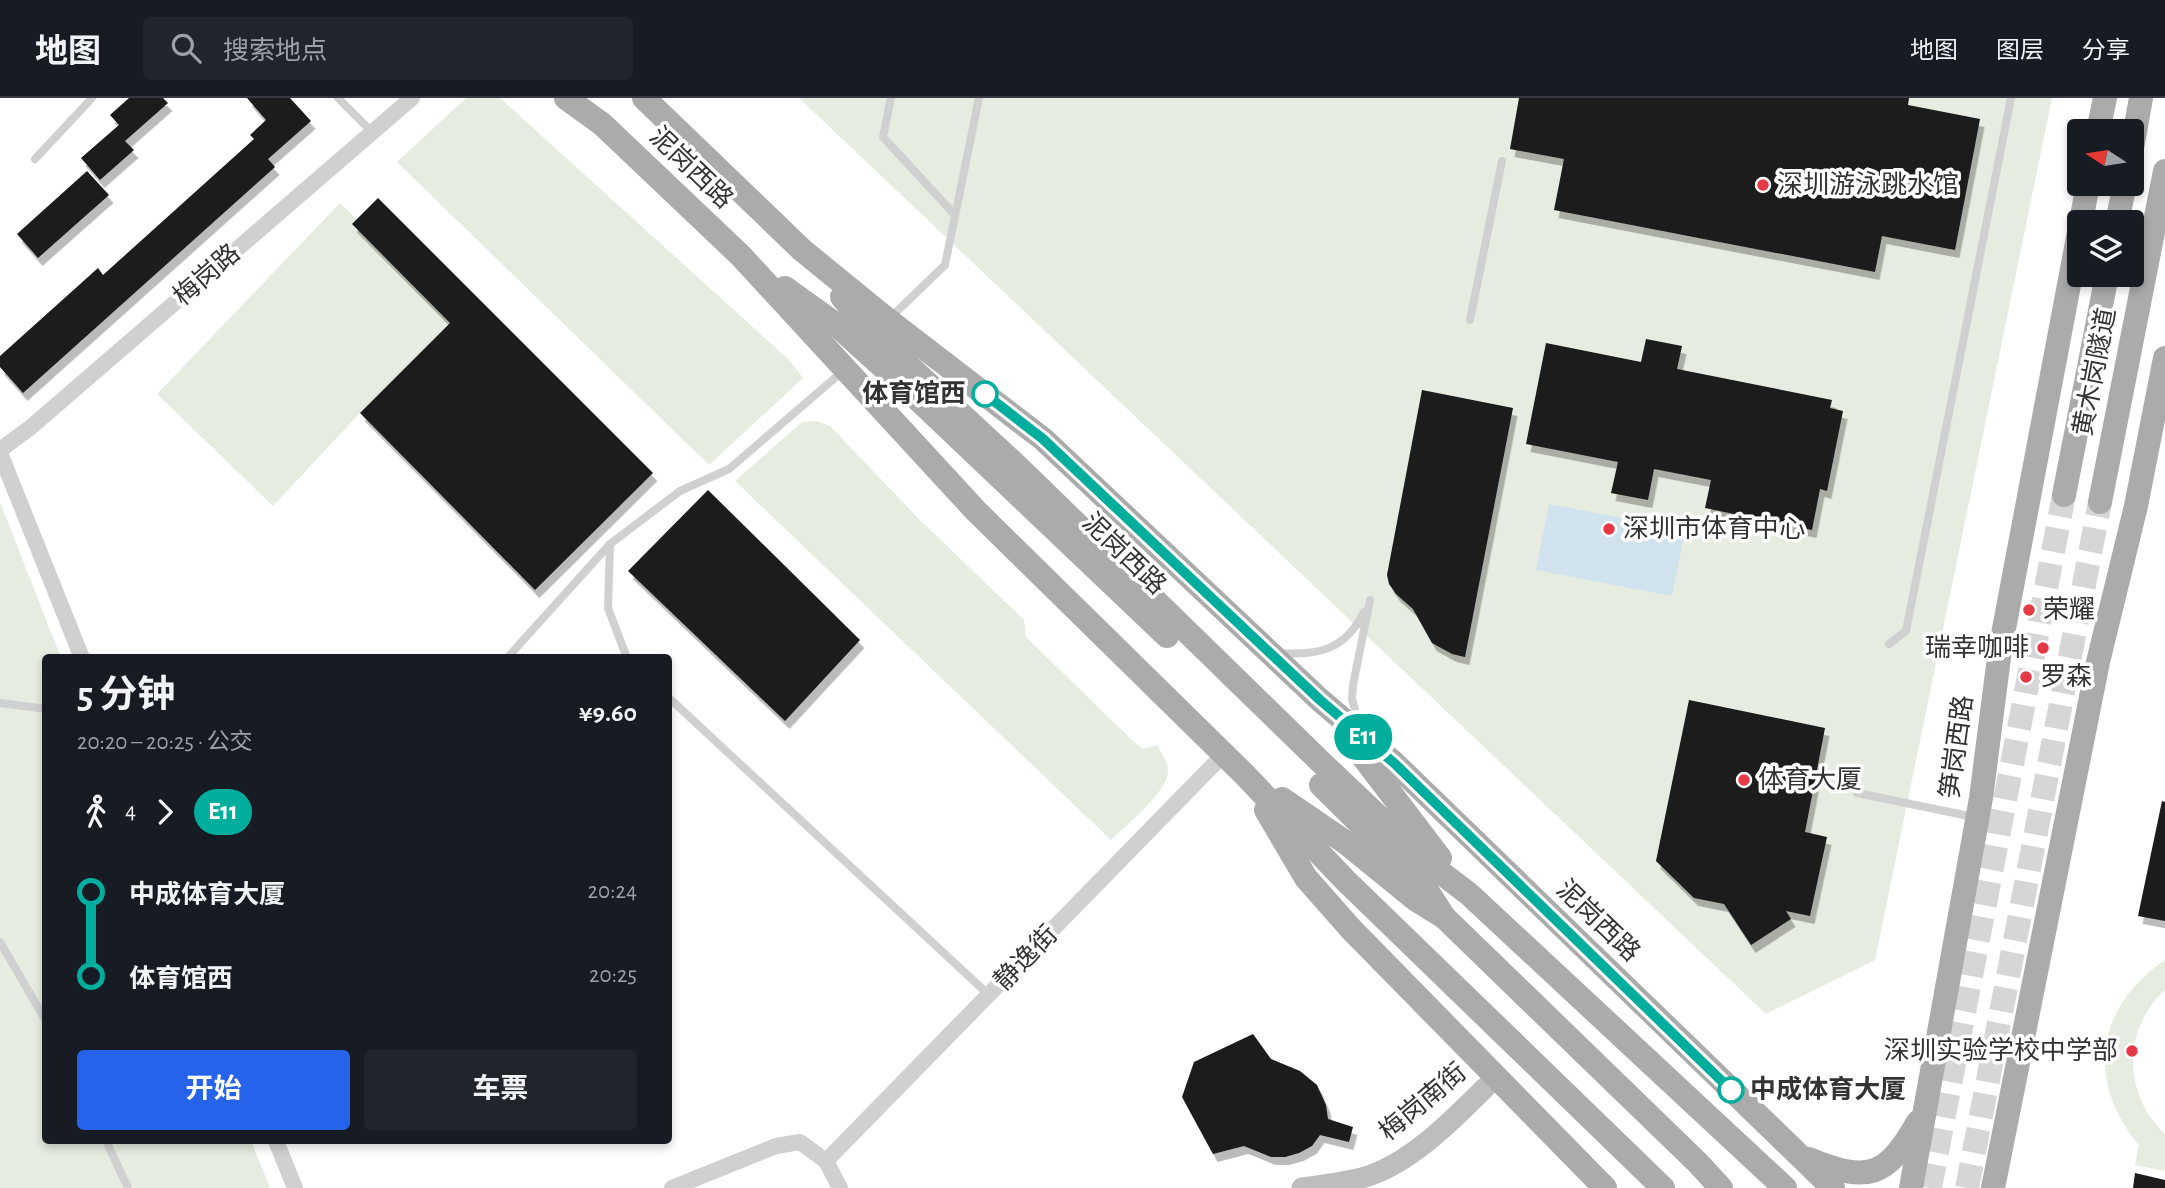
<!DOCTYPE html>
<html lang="zh">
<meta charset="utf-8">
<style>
:root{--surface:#171b24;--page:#20242c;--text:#f1f3f6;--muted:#9ea1a6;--line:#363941;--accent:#2563eb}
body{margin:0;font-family:"Alegreya Sans","Noto Sans SC",sans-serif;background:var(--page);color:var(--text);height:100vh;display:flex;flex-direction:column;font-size:26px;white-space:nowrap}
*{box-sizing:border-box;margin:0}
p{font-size:23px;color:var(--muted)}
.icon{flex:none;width:38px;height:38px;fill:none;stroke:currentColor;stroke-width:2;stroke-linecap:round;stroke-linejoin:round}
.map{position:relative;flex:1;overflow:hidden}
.drawer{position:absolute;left:42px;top:556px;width:630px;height:490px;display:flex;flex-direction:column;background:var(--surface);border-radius:7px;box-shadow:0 4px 10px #0003}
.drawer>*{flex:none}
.badge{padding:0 14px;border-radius:23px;font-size:24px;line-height:46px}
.needle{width:46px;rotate:282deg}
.fabs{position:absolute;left:2067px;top:21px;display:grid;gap:14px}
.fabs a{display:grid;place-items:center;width:77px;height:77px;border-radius:7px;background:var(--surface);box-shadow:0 4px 10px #0003;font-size:35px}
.map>.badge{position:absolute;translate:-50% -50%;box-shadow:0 0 0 4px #fff}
.legs{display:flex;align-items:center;gap:10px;height:77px;padding:0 35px;font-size:23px}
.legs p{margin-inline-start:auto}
.head{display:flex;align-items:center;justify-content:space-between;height:119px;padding:0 35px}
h1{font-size:38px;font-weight:700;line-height:52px}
.cta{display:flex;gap:14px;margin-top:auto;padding:14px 35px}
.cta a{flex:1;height:80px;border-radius:7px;background:var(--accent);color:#fff;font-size:28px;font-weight:700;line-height:80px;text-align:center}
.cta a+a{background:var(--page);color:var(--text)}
ul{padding:0 35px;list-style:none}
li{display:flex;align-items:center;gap:24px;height:84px;font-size:26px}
li i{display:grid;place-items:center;width:10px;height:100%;margin:0 9px;background:currentColor}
li i::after{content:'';width:18px;height:18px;margin:-9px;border:5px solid;border-radius:50%;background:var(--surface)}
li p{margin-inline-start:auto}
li:first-child i{background:linear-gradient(#0000 50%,currentColor 0)}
li:last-child i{background:linear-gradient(currentColor 50%,#0000 0)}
header{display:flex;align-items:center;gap:42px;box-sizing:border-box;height:98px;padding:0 35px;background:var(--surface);border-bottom:2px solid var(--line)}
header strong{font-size:33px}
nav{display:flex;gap:38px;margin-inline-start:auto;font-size:24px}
.search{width:490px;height:63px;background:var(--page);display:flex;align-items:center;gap:18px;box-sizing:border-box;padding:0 24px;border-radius:7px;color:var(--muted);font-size:26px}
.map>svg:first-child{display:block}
.green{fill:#e6ecdf}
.water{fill:#cfe2ee}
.building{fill:#1a1a1a;filter:url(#shadow)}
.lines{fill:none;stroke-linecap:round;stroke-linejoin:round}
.primary-tunnel{stroke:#d6d6d6;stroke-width:24;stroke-dasharray:24 12;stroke-linecap:butt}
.lane{stroke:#d0d0d0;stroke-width:8}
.street{stroke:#d0d0d0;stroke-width:16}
.secondary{stroke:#bdbdbd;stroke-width:21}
.primary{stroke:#ababab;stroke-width:24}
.line-1-casing{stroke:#fff;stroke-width:16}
.line-1{stroke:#01ad9c;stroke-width:10}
.poi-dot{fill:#e63946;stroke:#fff;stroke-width:2.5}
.stop-1-dot{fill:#fff;stroke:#01ad9c;stroke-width:3.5}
.labels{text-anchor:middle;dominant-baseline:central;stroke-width:7;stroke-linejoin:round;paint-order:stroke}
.street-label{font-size:26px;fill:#333;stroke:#fff}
.poi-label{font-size:26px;fill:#333;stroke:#fff;text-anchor:start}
.stop-label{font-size:26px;font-weight:bold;fill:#333;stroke:#fff;text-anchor:end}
</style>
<header>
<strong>地图</strong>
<div class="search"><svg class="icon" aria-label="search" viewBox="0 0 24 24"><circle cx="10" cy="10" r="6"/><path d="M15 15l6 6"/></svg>搜索地点</div>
<nav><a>地图</a><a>图层</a><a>分享</a></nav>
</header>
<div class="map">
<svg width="2165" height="1090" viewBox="0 0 2165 1090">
<defs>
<filter id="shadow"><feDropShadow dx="4.5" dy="8" stdDeviation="0" flood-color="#0004"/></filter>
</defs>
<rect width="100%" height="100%" fill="#fff"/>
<g class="green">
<polygon points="466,0 500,0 789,262 803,280 709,367 397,64"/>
<polygon points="799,0 2052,0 1875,862 1766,916"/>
<polygon points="340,105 456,218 360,315 273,408 157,296"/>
<path d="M816,323L830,328L918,420L1024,522L1026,539L1134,644L1143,651L1157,647C1162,656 1168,663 1168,673C1168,694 1125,728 1111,742L735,383L802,324Z"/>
<polygon points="0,404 61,560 46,560 46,1043 251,1043 270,1090 0,1090"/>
<path d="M2165,862V892C2122,931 2123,997 2165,1036V1073L2135,1067L2139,1047C2085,982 2096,909 2165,862Z"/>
</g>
<polygon class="water" points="1549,406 1685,432 1672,498 1536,472"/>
<g class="building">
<polygon points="129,0 163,0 168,5 125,43 134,52 100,82 81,60 119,27 110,17"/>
<polygon points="247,0 290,0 311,23 268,61 275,69 23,295 0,269 0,258 98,170 103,177 254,41 250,37 266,22"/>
<polygon points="1519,0 1909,0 1908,7 1980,21 1955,152 1882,138 1875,174 1554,112 1564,61 1510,51"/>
<polygon points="87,73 109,97 38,160 17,136"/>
<polygon points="378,100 653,375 535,492 360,315 450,225 352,126"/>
<polygon points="1646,241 1682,248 1677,271 1832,302 1830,310 1843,313 1827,393 1820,391 1812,432 1705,410 1711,382 1654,371 1648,402 1611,395 1618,364 1526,346 1546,245 1641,264"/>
<polygon points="1422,292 1513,310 1465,559 1452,556 1432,545 1413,511 1396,496 1389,486 1387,477"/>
<polygon points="708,392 860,542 785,623 628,473"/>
<polygon points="1689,602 1825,630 1805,734 1827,739 1810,818 1786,813 1791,821 1751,847 1724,806 1694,800 1656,763"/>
<polygon points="2162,703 2165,704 2165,823 2138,818"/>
<polygon points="1253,936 1271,961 1300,973 1317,987 1326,1007 1328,1021 1353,1029 1349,1044 1320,1037 1312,1048 1299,1055 1285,1059 1271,1059 1244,1048 1213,1056 1182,999 1194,964"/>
<polygon points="2135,1075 2165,1082 2165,1090 2133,1090"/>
</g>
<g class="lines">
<g class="primary-tunnel">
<polyline points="1930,1090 2064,397"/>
<polyline points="1967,1090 2100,404"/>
</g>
<g class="lane">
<polyline points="338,0 372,34"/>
<polyline points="891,0 883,39 955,117"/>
<polyline points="35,61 92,0"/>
<polyline points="891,219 945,167 979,0"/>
<polyline points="1470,222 1502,63"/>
<polyline points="610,446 608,510 627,560"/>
<polyline points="1889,546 1906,533 2011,0"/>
<path d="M1279,555C1318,558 1345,552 1364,514"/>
<polyline points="507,560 610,446 680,393 729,371 843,273"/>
<polyline points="668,599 989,897"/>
<polyline points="0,605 46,611"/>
<polyline points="1359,626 1352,601 1353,587 1370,502"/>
<polyline points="1857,695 1974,719"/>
<polyline points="0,844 46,923"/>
<polyline points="106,1043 128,1090"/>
</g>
<g class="street">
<polyline points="0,352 31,329 412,0"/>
<polyline points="0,355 82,560"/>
<polyline points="276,1043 295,1090"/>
<polyline points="826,1063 1224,656"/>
<polyline points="672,1090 776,1048 800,1044 826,1063 840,1090"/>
</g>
<path class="secondary" d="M1302,1090C1322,1087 1342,1085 1362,1080C1413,1066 1459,1015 1496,979"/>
<g class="primary">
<polyline points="566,0 602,26 741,158 976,413 1244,676 1346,783 1663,1090"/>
<polyline points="644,0 802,152 888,222 1043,341 1320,602 1394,665 1833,1090"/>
<polyline points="2098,33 2105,0"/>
<polyline points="2132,50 2141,0"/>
<polyline points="2081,124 2088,86"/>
<polyline points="2117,124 2125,86"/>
<polyline points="785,190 838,228 904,288 1167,538"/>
<polyline points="842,199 871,233 1018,369 1326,669 1423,761 1469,796 1785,1090"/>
<polyline points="2064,397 2107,177"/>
<polyline points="2100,404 2165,73"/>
<polyline points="1348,639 1440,760"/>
<polyline points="1321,687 1426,791 1444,819"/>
<polyline points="1282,701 1345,744 1415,801 1444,819 1699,1066 1721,1090"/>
<polyline points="1266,712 1306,780 1351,831 1605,1090"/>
<path d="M1809,1061C1868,1085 1886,1080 1918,1024"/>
<polyline points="1911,1090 1981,700 2000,552 2079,134"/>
<polyline points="1993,1090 2098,564 2136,408 2165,260"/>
</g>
</g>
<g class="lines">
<g class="line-1-casing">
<polyline id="line-1" points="985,296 1043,341 1320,602 1394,665 1731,992"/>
</g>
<use href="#line-1" class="line-1"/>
</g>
<g class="poi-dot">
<circle cx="1763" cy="87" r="7"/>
<circle cx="1609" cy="431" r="7"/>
<circle cx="2029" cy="512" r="7"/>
<circle cx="2043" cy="550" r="7"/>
<circle cx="2026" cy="579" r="7"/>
<circle cx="1744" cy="682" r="7"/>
<circle cx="2132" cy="953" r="7"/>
</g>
<g class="stop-1-dot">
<circle cx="985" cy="296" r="12"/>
<circle cx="1731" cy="992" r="12"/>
</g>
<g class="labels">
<g class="street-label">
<text transform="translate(691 70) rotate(44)">泥岗西路</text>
<text transform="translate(207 177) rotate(-41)">梅岗路</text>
<text transform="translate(2095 274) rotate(-79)">黄木岗隧道</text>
<text transform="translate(1124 456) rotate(44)">泥岗西路</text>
<text transform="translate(1957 649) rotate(-82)">笋岗西路</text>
<text transform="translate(1598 823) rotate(44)">泥岗西路</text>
<text transform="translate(1026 860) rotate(-46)">静逸街</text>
<text transform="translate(1423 1004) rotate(-40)">梅岗南街</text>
</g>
<g class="poi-label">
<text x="1777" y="87">深圳游泳跳水馆</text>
<text x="1623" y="431">深圳市体育中心</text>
<text x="2043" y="512">荣耀</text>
<text x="2029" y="550" text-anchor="end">瑞幸咖啡</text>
<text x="2040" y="579">罗森</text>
<text x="1758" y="682">体育大厦</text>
<text x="2118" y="953" text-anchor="end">深圳实验学校中学部</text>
</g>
<g class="stop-label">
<text x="966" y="296">体育馆西</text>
<text x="1750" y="992" text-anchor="start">中成体育大厦</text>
</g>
</g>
</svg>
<div class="fabs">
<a><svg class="needle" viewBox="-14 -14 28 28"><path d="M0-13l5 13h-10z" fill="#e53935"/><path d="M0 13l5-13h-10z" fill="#9ea1a6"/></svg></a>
<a><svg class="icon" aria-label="layers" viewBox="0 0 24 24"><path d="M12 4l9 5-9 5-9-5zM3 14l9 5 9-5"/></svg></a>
</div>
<b class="badge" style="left:1363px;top:639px;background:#01ad9c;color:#fff">E11</b>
<section class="drawer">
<div class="head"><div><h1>5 分钟</h1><p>20:20 – 20:25 · 公交</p></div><b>¥9.60</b></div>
<div class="legs"><svg class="icon" aria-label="walk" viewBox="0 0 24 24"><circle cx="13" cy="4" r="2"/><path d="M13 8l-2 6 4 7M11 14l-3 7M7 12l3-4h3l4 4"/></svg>4<svg class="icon" aria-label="forward" viewBox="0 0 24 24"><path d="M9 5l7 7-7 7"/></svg><b class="badge" style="background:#01ad9c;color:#fff">E11</b></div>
<ul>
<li><i style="color:#01ad9c"></i><b>中成体育大厦</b><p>20:24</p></li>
<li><i style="color:#01ad9c"></i><b>体育馆西</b><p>20:25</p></li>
</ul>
<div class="cta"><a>开始</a><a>车票</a></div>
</section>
</div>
